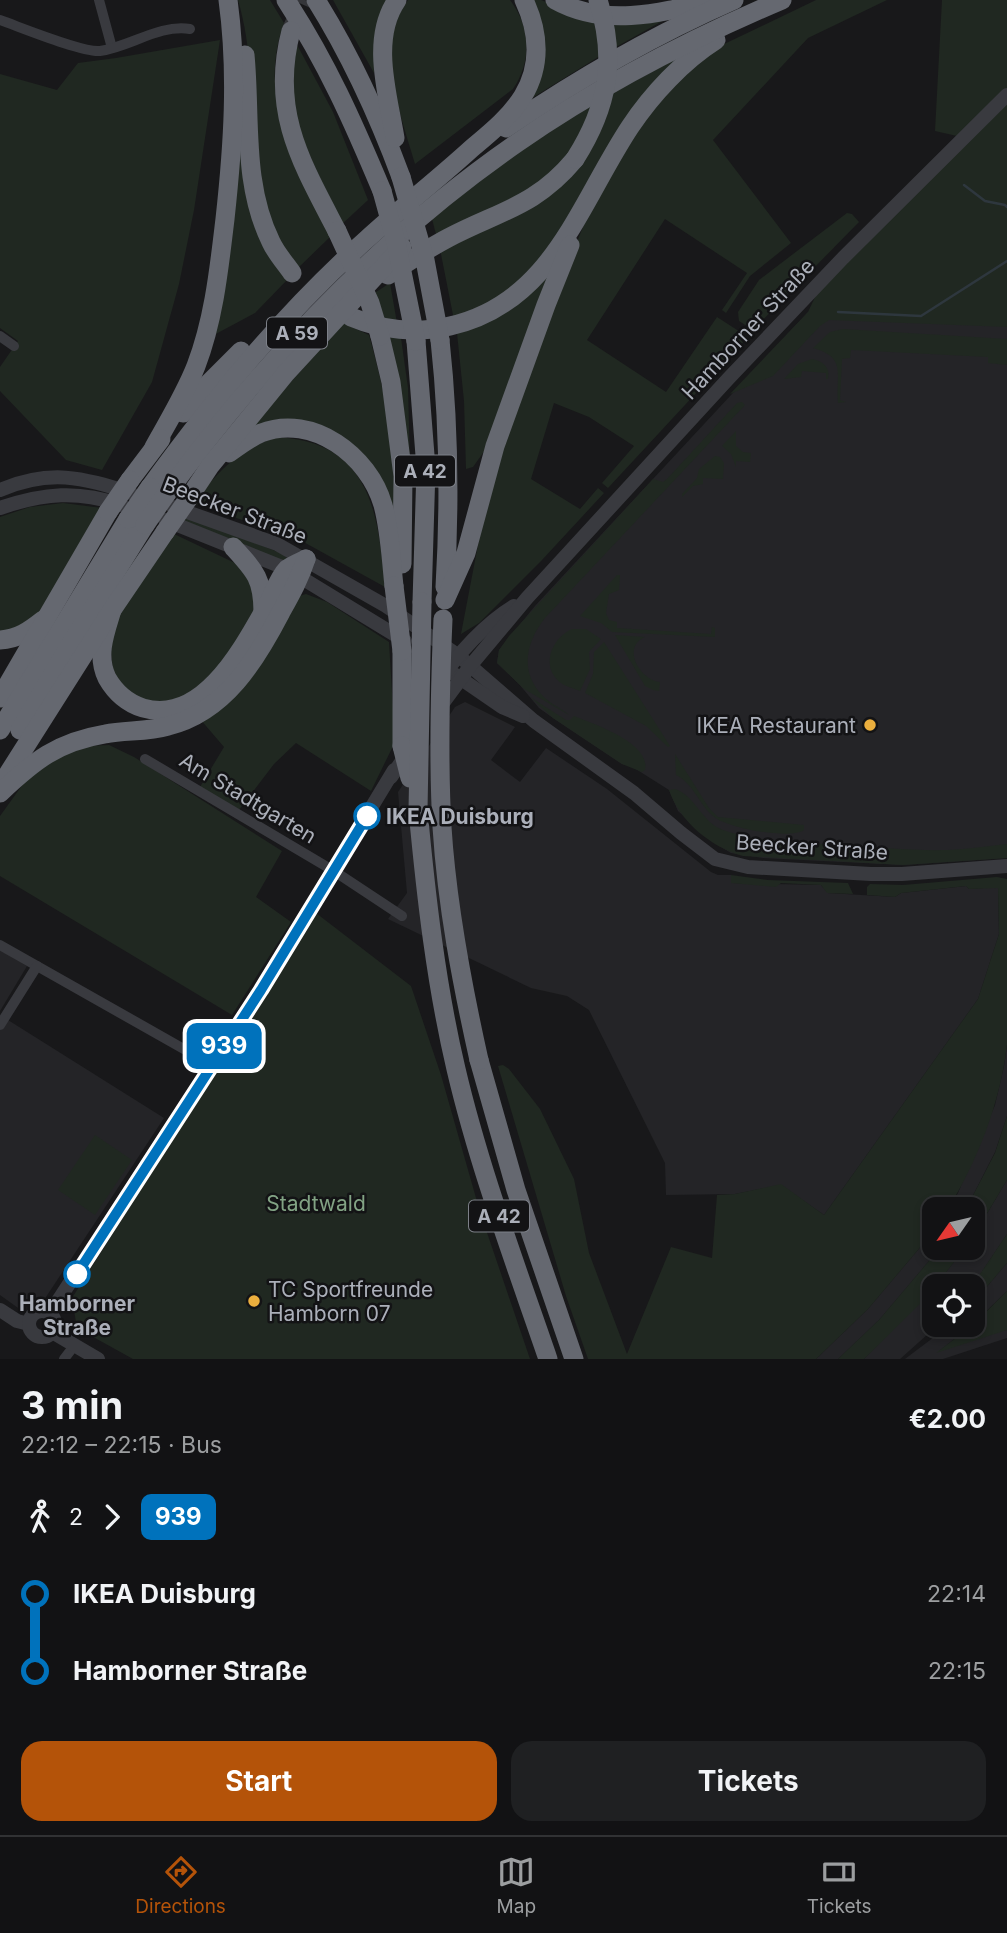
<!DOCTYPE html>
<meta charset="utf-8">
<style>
:root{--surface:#121214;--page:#1f2022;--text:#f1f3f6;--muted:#9c9ea0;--line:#313234;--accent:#b45309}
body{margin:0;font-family:Inter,sans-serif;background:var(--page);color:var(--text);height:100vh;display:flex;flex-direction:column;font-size:26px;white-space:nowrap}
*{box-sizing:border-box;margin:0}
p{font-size:23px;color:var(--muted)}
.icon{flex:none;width:38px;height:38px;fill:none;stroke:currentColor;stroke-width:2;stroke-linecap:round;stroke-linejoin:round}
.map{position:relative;height:1359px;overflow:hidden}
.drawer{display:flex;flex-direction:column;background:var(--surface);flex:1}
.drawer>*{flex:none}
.badge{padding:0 14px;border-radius:10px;font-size:24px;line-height:46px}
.needle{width:46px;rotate:236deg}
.tools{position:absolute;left:922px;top:1197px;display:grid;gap:14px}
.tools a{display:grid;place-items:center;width:63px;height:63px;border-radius:14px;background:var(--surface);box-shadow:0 4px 10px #0003,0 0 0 2px var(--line);font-size:35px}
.map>.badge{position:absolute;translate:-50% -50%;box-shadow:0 0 0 4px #fff}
.legs{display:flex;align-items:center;gap:10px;height:77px;padding:0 21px;font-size:23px}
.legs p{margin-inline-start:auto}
.head{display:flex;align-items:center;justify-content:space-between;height:119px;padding:0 21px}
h1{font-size:38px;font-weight:700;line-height:52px}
.action{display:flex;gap:14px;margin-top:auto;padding:14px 21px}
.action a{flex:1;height:80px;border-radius:21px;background:var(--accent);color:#fff;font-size:28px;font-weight:700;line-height:80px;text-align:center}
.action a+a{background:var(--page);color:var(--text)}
ul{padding:0 21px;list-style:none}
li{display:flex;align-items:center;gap:24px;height:77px;font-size:26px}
li i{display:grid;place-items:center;width:10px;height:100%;margin:0 9px;background:currentColor}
li i::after{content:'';width:18px;height:18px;margin:-9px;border:5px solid;border-radius:50%;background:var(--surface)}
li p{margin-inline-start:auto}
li:first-child i{background:linear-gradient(#0000 50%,currentColor 0)}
li:last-child i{background:linear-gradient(currentColor 50%,#0000 0)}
.menu{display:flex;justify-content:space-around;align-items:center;height:98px;border-top:2px solid var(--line);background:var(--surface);font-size:19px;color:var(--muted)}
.menu a{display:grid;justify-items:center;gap:4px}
.menu .current{color:var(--accent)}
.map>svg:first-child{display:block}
.built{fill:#242427}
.green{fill:#202821}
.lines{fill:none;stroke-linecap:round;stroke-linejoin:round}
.stream{stroke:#2e373e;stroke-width:2.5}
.motorway-tunnel{stroke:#35363a;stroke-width:19;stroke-dasharray:19 10;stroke-linecap:butt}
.minor{stroke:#393a3f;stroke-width:10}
.tertiary{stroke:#393a3f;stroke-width:14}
.motorway{stroke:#656870;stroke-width:19}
.motorway-bridge{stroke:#656870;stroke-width:19}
.line-1-casing{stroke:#fff;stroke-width:16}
.line-1{stroke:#0072bc;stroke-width:10}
.poi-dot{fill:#ebaf3e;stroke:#131315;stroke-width:2.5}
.stop-1-dot{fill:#fff;stroke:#0072bc;stroke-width:3.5}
.labels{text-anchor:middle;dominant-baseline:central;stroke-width:5;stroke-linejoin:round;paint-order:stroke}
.shield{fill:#131315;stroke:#7d8088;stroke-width:2}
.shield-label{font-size:19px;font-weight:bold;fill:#abafb9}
.street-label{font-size:21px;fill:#abafb9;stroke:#131315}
.poi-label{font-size:21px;fill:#abafb9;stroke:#131315;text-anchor:end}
.stop-label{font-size:21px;font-weight:bold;fill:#abafb9;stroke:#131315;text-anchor:start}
.park-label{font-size:21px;fill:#82a384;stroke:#131315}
</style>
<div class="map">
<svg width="1007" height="1359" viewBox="0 0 1007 1359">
<rect width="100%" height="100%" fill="#18181a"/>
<g class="built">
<polygon points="808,312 1007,326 1007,858 903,865 763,858 731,853 711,841 678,811 669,790 631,766 622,764 553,718 539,708 519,684 497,663 499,650 535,606"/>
<polygon points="465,702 515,727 491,760 520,782 546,748 607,789 711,872 718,875 731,875 731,883 821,885 828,893 895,897 901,893 966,886 969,889 998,887 999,934 978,999 824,1215 781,1185 735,1194 666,1195 665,1163 589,1010 567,996 531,988 388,919 407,893 398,792 455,707"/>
<polygon points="0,950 27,966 0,1011"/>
<polygon points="0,1015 164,1118 42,1303 26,1302 21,1310 0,1295"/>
<polygon points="1007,1045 1007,1116 995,1152 966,1209 948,1209 958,1193 995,1105 1004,1066"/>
<polygon points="1007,1180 1007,1234 973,1285 935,1286 965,1248 973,1248 973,1237"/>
<polygon points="934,1231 934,1248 940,1248 879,1320 838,1359 816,1359 868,1309"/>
<polygon points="1007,1263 1007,1291 973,1324 973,1303"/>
<polygon points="934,1287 934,1325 938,1325 900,1359 864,1359"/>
<polygon points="950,1325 972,1325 939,1351 1000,1331 1007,1330 1007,1338 943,1359 905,1359"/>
</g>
<g class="green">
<path d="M238,0H270L284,23C256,100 297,169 330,237L298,268C291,259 281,249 277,238C244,163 261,78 238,0Z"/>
<polygon points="333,0 388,0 374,73"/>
<path d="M408,0H510C531,27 532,61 513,89L415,164C401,115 373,46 408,0Z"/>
<polygon points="530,0 541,0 596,22 600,56 532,98"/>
<polygon points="816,0 887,0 808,38 713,140 791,243 750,276 726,313 722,310 747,273 665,219 587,340 666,392 717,317 748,337 608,488 602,483 634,446 589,417 554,403 531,479 580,509 598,488 604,493 542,560 479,623 461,634 490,482 554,298 594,200 615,157 670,86 720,46"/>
<polygon points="942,0 1007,0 1007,95 957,136 935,131"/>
<polygon points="666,19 616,47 613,22"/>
<polygon points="220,40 194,210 179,284 152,382 102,470 66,460 0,391 0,367 18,341 0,328 0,74 57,90 78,63 116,58"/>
<polygon points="295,41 333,112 368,200 341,225 292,116"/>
<polygon points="681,56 553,246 510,293 454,320 440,249 583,163 605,121 613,93"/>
<polygon points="1007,102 1007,327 829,320 820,326 773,376 730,394 808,312 817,293"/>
<polygon points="593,104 572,154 538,188 437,238 432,219 520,149"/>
<polygon points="242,140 288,279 255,313 212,336"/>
<polygon points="847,213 852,214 859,222 753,330 739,321 738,312 759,280"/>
<polygon points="555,264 490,443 473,467 466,469 464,401 457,333"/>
<polygon points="390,283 397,323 382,321 373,294"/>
<path d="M343,323L369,335C377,364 384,392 389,421C396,461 395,502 396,542L388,502L325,430L243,436Z"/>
<path d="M843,329L1007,339V365L988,363V357L851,350L850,358L842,359L840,400L846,402L838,403C835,377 848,357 813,348L830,332Z"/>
<polygon points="387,336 401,338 408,388 411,504"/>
<path d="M812,359C822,361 831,367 828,379H826V373L802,371L801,377L784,379L798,364Z"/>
<path d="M742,402L745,405L545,618C526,642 519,672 543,696C550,704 563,709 569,715L524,689L497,663L499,650L509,636L653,479L663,482L667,479L737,403Z"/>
<polygon points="736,431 736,446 743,452 751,453 750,462 736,461 736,467 731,454 722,446"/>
<path d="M277,437C370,442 378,511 385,587L300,540L193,503C219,471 237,450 277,437Z"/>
<polygon points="715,456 720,457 724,463 723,479 703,478 703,484 693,486 682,497 682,494 697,478 699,469"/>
<polygon points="63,503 102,508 34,621 0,636 0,517 30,507"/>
<polygon points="184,515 283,554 287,558 284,563 181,521"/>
<polygon points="172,533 235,563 250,581 259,605 227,662 183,698 150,705 114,683 109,630"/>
<polygon points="617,575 620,575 619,590 609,594 606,613 609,620 617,622 617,628 711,634 712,627 715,628 715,637 612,632 601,623 580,616"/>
<polygon points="306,594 327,602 389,642 395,742 371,791 296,743 274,764 239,810 200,787 224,747 200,719 299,596"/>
<path d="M572,629H586L601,639L589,652L590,669L580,691C575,689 569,687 564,685C539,670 550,639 572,629Z"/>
<path d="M615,635L645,637C621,647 640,680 660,682L659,691L653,690L645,686Z"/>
<polygon points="604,642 670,746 668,747 646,726 585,693 593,674 594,652"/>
<path d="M530,697L566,720H570L574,716C594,724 651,743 645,770L642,772L622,764L553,718Z"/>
<polygon points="109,745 134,757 282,851 256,897 291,922 232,1015 0,876 0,816 31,773 71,751 87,746"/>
<path d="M675,754L709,808L718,817L804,825V830C790,840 726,828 713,816C698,803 694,784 676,775Z"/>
<path d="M675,789C696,796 701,822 723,830C760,843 802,843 840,845C876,847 912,851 948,850C968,849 987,846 1007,844V858L903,865L743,856C711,847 680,822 669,790Z"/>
<polygon points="731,875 768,880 848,883 853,894 827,893 821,885 781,883 776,887 731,883"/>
<path d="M997,877L1007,879V1045C1000,1103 978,1160 948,1209H934V1231L868,1309L816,1359H588L566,1296L498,1066L503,1065L509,1069L540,1109L574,1179L589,1253L627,1354L671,1247L712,1258L717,1195L735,1194L781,1184L824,1215L978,999L999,934L998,888L969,889L966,886L901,893L895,897L867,895V887L870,884L903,885Z"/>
<polygon points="316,913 411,986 441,1075 480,1212 530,1359 133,1359 77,1328 72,1298"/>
<polygon points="1007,1116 1007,1180 973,1237 973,1209 966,1209 995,1153"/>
<polygon points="95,1135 132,1160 95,1215 58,1190"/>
<polygon points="1007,1234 1007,1263 973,1303 972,1286"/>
<polygon points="940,1248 965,1248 926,1298 864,1359 838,1359 879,1320"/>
<polygon points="1007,1291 1007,1330 936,1353 973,1325"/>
</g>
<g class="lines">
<g class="stream">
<polyline points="964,185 985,201 1005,205 1007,207"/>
<polyline points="838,312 921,316 1007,261"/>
</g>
<polyline class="motorway-tunnel" points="291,31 305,0"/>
<g class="minor">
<polyline points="99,0 112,48"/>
<path d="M0,20C20,27 83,53 100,51C130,47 159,24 190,29"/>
<polyline points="0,336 14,346"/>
<polyline points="145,759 334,871 402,916"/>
<polyline points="0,945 212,1065"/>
<polyline points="0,1025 37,966"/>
<polyline points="64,1359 74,1346"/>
</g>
<g class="tertiary">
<path d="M0,490C50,469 81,477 131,493"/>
<polyline points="173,507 277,544 386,606 459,656 534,721 634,793 681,833 715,859 748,867 871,874 902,874 1007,866"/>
<path d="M0,508C44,493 78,490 122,505"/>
<polyline points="165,520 287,569 405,641"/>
<polyline points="454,674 502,707 523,716"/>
<path d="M440,681C458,653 486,623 514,606"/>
<polyline points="440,707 471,665 527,598 728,379 843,258 1007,95"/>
<polyline points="391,777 408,752"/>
<polyline points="0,1310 17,1321 29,1324"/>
<circle cx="42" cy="1324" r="13"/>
<polyline points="50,1313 261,990 394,770"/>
<polyline points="52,1332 98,1359"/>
</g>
<g class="motorway">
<path d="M286,0C327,63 353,122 382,191"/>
<path d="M316,0C351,56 378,115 401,177"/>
<path d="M555,0C605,28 661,13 714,0"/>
<path d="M291,31C270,111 301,162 337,231"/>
<path d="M245,55C251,118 242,183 271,242C276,253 285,263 292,273"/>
<path d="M506,128C578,79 654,35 734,0"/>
<path d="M395,138C388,95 370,39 397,0"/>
<path d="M388,275C408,262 427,249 448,238C499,211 535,207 575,159"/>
<path d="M351,317C382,330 417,334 450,326C552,303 579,204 630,127C652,94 683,61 716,40"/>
<polyline points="380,336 391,382 403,476 402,564"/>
<path d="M440,340C449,423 450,504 445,587"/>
<polyline points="416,341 426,468 422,602"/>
<polyline points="183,413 206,386 241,351"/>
<path d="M154,447C169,420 185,394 196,366C214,319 219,269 225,219C233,146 238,73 228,0"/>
<path d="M229,453C239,446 249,438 261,433C313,413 369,456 383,505C390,531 391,559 394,586"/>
<polyline points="130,480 161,439"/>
<path d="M150,487C215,398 284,313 367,239C401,208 437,180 471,149C490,133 510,117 523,96C542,64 539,32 524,0"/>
<path d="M167,493C265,359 380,238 517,143C599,86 690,39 782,0"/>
<polyline points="188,499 210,466 286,373 402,247"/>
<path d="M233,547C255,571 263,579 263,612"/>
<polyline points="445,600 466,553 495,446 546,305 570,245"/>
<path d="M112,610C105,633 96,655 107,678C115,692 127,703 143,708C204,726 245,644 269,602C274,592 279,577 287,569C292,565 300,562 306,559"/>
<path d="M0,640C18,639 29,631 43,620"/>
<polyline points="402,651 402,746"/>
<polyline points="0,698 108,512"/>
<polyline points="0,730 128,519"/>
<polyline points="20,730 67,650 145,525"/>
<polyline points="6,777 112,610 165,532"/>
<path d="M0,793C34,761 57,742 105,734C126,730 147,732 168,726C225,712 256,660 281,612C291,594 300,578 306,559"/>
<path d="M418,810C426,896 436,984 456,1069C479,1167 515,1263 548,1359"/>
<polyline points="479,1060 516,1190 574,1359"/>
</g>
<g class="motorway-bridge">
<path d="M575,159C608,107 617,59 598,0"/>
<polyline points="401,177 425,260 440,340"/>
<polyline points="382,191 396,242 416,341"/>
<polyline points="337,231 370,303 380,336"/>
<polyline points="108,512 130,480"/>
<polyline points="128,519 150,487"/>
<polyline points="145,525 167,493"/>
<polyline points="165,532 188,499"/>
<polyline points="394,586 402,651"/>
<path d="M443,619C440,688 438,758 442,827C447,906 462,984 479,1060"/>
<polyline points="402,746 410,778"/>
<polyline points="418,810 422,602"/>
</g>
</g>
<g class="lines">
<g class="line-1-casing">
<polyline id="line-1" points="77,1274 261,990 367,816"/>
</g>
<use href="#line-1" class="line-1"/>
</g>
<g class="poi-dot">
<circle cx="870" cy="725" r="7"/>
<circle cx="254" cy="1301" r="7"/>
</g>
<g class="stop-1-dot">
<circle cx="367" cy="816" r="12"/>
<circle cx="77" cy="1274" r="12"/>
</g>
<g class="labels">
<g class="shield">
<rect x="267" y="317.5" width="60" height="31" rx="5"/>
<rect x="395" y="455.5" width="60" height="31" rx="5"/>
<rect x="469" y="1200.5" width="60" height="31" rx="5"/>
</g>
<g class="shield-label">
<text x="297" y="333">A 59</text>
<text x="425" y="471">A 42</text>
<text x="499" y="1216">A 42</text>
</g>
<g class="street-label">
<text transform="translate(748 329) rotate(-47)">Hamborner Straße</text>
<text transform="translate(235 510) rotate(21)">Beecker Straße</text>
<text transform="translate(248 798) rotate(31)">Am Stadtgarten</text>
<text transform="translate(812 847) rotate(4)">Beecker Straße</text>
</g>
<g class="poi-label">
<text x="856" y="725">IKEA Restaurant</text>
<text x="268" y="1289" text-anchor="start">TC Sportfreunde<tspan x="268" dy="24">Hamborn 07</tspan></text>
</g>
<g class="stop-label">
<text x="386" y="816">IKEA Duisburg</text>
<text x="77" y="1303" text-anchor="middle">Hamborner<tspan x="77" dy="24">Straße</tspan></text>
</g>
<g class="park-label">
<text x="316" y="1203">Stadtwald</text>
</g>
</g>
</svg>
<div class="tools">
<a><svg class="needle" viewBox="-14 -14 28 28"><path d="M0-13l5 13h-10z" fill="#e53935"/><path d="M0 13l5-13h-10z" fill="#9c9ea0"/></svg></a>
<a><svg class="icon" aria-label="locate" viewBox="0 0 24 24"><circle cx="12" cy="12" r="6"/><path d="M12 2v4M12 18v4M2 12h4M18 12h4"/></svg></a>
</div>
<b class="badge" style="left:224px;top:1046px;background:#0072bc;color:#fff">939</b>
</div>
<section class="drawer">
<div class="head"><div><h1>3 min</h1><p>22:12 – 22:15 · Bus</p></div><b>€2.00</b></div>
<div class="legs"><svg class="icon" aria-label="walk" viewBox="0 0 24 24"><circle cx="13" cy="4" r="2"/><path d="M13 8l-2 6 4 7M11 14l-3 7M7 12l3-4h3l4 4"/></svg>2<svg class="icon" aria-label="forward" viewBox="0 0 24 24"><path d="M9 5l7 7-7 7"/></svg><b class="badge" style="background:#0072bc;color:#fff">939</b></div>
<ul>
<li><i style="color:#0072bc"></i><b>IKEA Duisburg</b><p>22:14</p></li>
<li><i style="color:#0072bc"></i><b>Hamborner Straße</b><p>22:15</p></li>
</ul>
<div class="action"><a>Start</a><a>Tickets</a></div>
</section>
<nav class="menu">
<a class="current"><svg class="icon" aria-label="directions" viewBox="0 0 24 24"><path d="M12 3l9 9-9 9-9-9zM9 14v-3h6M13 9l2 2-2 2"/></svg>Directions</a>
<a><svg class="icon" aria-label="map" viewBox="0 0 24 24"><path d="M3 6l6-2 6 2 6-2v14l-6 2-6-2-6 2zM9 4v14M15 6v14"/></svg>Map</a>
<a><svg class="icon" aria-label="tickets" viewBox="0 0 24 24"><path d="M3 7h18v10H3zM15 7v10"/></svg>Tickets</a>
</nav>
